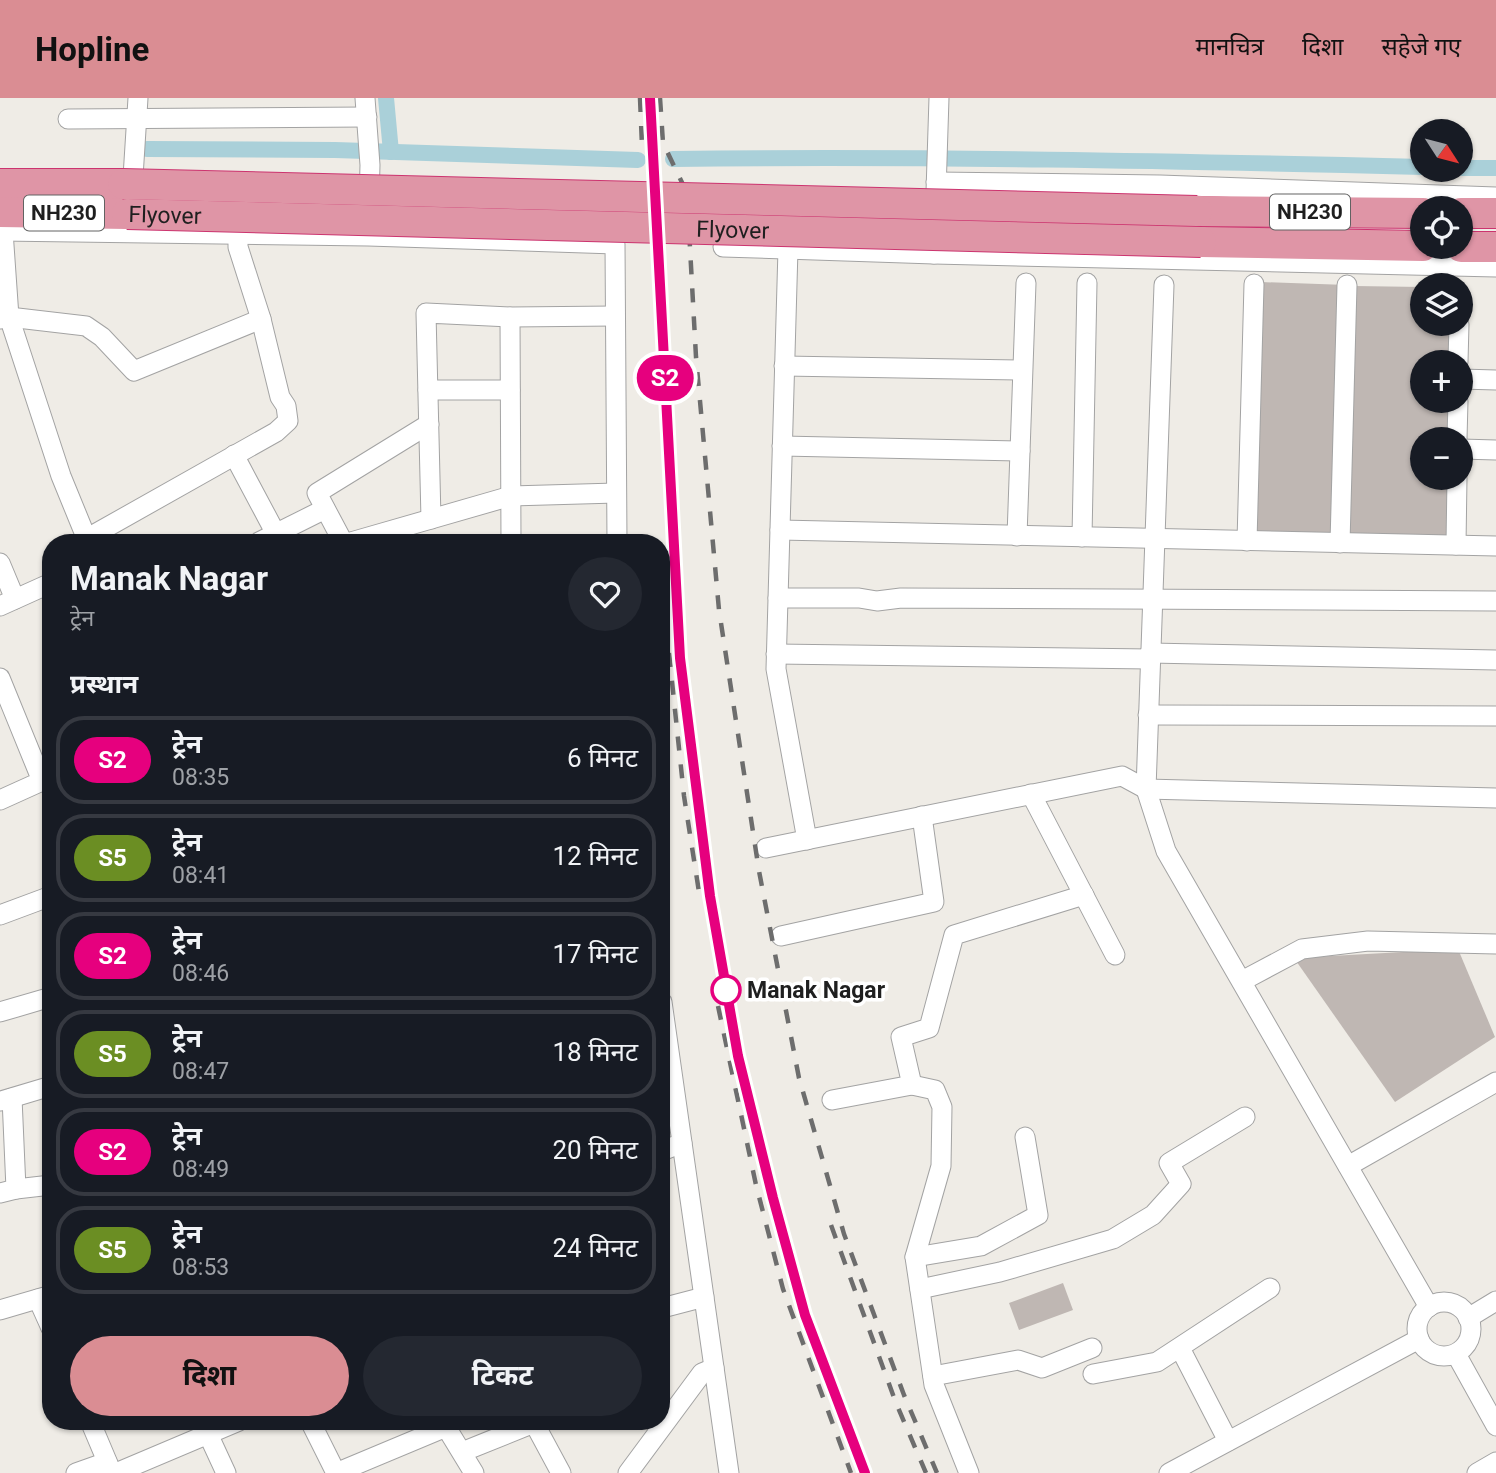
<!DOCTYPE html>
<html lang="hi">
<meta charset="utf-8">
<style>
:root{--surface:#171b24;--page:#242831;--text:#f1f3f6;--muted:#9ea1a6;--line:#363941;--accent:#da8d93}
body{margin:0;font-family:Roboto,"Noto Sans Devanagari",sans-serif;background:var(--page);color:var(--text);height:100vh;display:flex;flex-direction:column;font-size:26px;white-space:nowrap}
*{box-sizing:border-box;margin:0}
p{font-size:23px;color:var(--muted)}
.icon{flex:none;width:38px;height:38px;fill:none;stroke:currentColor;stroke-width:2;stroke-linecap:round;stroke-linejoin:round}
.map{position:relative;flex:1;overflow:hidden}
.sheet{position:absolute;left:42px;top:436px;width:628px;height:896px;display:flex;flex-direction:column;background:var(--surface);border-radius:28px;box-shadow:0 2px 5px #0004}
.sheet>*{flex:none}
.badge{padding:0 14px;border-radius:23px;font-size:24px;line-height:46px}
.needle{width:46px;rotate:126deg}
.fabs{position:absolute;left:1410px;top:21px;display:grid;gap:14px}
.fabs a{display:grid;place-items:center;width:63px;height:63px;border-radius:50%;background:var(--surface);box-shadow:0 2px 5px #0004;font-size:35px}
.map>.badge{position:absolute;translate:-50% -50%;box-shadow:0 0 0 4px #fff}
h2{padding:0 28px;font-size:26px;line-height:63px}
.round{display:grid;place-items:center;flex:none;width:74px;height:74px;border-radius:37px;background:var(--page)}
.summary{display:flex;align-items:center;justify-content:space-between;height:119px;padding:0 28px}
h1{font-size:33px;font-weight:700;line-height:52px}
.action{display:flex;gap:14px;margin-top:auto;padding:14px 28px}
.action a{flex:1;height:80px;border-radius:42px;background:var(--accent);color:#111;font-size:28px;font-weight:700;line-height:80px;text-align:center}
.action a+a{background:var(--page);color:var(--text)}
ul{padding:0;list-style:none}
li{display:flex;align-items:center;gap:21px;height:88px;margin:0 14px 10px;padding:0 14px;border:4px solid var(--line);border-radius:28px}
li div{flex:1}
li b{display:block;font-size:26px}
li em{font-style:normal}
li .badge{min-width:77px;font-weight:700;text-align:center}
header{display:flex;align-items:center;gap:42px;box-sizing:border-box;height:98px;padding:0 35px;background:var(--accent);color:#111}
header strong{font-size:33px}
nav{display:flex;gap:38px;margin-inline-start:auto;font-size:24px}
.map>svg:first-child{display:block}
.lines{fill:none;stroke-linecap:round;stroke-linejoin:round}
.canal{stroke:#aad0d9;stroke-width:16}
.building{fill:#bfb7b3}
.minor-casing{stroke:#a3a3a3;stroke-width:21}
.highway-casing{stroke:#cc346f;stroke-width:32}
.minor{stroke:#fff;stroke-width:19}
.highway{stroke:#df95a6;stroke-width:30}
.rail{stroke:#6d6d6d;stroke-width:4.5;stroke-dasharray:14 14;stroke-linecap:butt}
.highway-bridge-casing{stroke:#cc346f;stroke-width:32;stroke-linecap:butt}
.highway-bridge{stroke:#df95a6;stroke-width:30}
.line-casing{stroke:#fff;stroke-width:16}
.line{stroke:#e6007e;stroke-width:10}
.stop-dot{fill:#fff;stroke:#e6007e;stroke-width:3.5}
.labels{text-anchor:middle;dominant-baseline:central;stroke-width:7;stroke-linejoin:round;paint-order:stroke}
.shield{fill:#fff;stroke:#626262;stroke-width:2}
.shield-label{font-size:21px;font-weight:bold;fill:#1f1f1f}
.street-label{font-size:23px;fill:#1f1f1f;stroke:#fff}
.stop-label{font-size:23px;font-weight:bold;fill:#1f1f1f;stroke:#fff;text-anchor:start}
</style>
<header>
<strong>Hopline</strong>
<nav><a>मानचित्र</a><a>दिशा</a><a>सहेजे गए</a></nav>
</header>
<div class="map">
<svg width="1496" height="1375" viewBox="0 0 1496 1375">
<rect width="100%" height="100%" fill="#efece6"/>
<g class="lines">
<g class="canal">
<polyline points="386,0 391,54"/>
<polyline points="147,51 335,52 638,62"/>
<path d="M673,61C923,58 1173,63 1423,69"/>
<polyline points="1461,70 1496,70"/>
</g>
</g>
<g class="building">
<polygon points="1261,184 1347,187 1335,438 1251,436"/>
<polygon points="1354,188 1423,189 1423,226 1453,226 1453,264 1423,264 1423,303 1454,303 1454,341 1423,341 1423,380 1455,380 1456,442 1348,438"/>
<polygon points="1458,851 1495,939 1395,1004 1294,860"/>
<polygon points="1063,1185 1073,1212 1019,1232 1009,1205"/>
</g>
<g class="lines">
<g class="minor-casing">
<g id="minor">
<polyline points="365,0 370,67 369,102"/>
<polyline points="939,0 934,156 1496,169"/>
<polyline points="68,21 367,19"/>
<polyline points="936,84 1160,87 1496,99"/>
<polyline points="132,95 138,0"/>
<polyline points="0,133 368,138 615,146 617,444"/>
<polyline points="3,133 9,219 61,378 88,444"/>
<polyline points="723,149 934,156"/>
<polyline points="788,151 776,571 807,742"/>
<polyline points="1164,187 1146,691 1166,753 1429,1209"/>
<polyline points="510,219 511,444"/>
<polyline points="0,221 9,219 86,228 102,239 134,273 261,221"/>
<polyline points="1458,264 1459,226"/>
<polyline points="784,268 1022,272"/>
<polyline points="1461,281 1496,282"/>
<polyline points="428,292 510,292"/>
<polyline points="1457,341 1458,303"/>
<polyline points="782,348 1020,353"/>
<polyline points="1461,351 1496,352"/>
<polyline points="234,357 276,436"/>
<polyline points="431,421 426,215 510,219 615,218"/>
<polyline points="780,432 1496,448"/>
<polyline points="1017,438 1026,185"/>
<polyline points="1082,439 1087,185"/>
<polyline points="86,441 276,334 288,323 286,308 280,299 261,221 238,149 238,136"/>
<polyline points="1247,443 1254,186"/>
<polyline points="259,444 325,411"/>
<polyline points="343,444 317,395 429,326"/>
<polyline points="351,444 511,398 616,395"/>
<polyline points="1340,445 1347,187"/>
<polyline points="1456,447 1457,380"/>
<polyline points="0,465 15,501"/>
<polyline points="778,500 859,500 877,503 901,500 1496,503"/>
<polyline points="0,508 51,485"/>
<polyline points="1150,555 1496,562"/>
<polyline points="776,556 1150,561"/>
<polyline points="0,580 42,683 0,702"/>
<polyline points="1148,617 1496,618"/>
<polyline points="1031,696 1115,857"/>
<polyline points="766,750 1122,678 1146,691 1496,700"/>
<polyline points="0,817 51,798"/>
<polyline points="781,838 934,804 922,718"/>
<polyline points="1242,883 1302,851 1368,843 1496,846"/>
<polyline points="662,904 729,1375"/>
<polyline points="0,914 51,899"/>
<polyline points="912,987 901,939 929,930 954,837 1084,797"/>
<polyline points="832,1002 912,987 935,992 942,1009 941,1068 915,1159 934,1287 969,1375"/>
<polyline points="1,1003 51,988"/>
<polyline points="662,1053 682,1045"/>
<polyline points="1348,1068 1496,984"/>
<polyline points="16,1091 51,1087"/>
<polyline points="0,1095 16,1091 12,1000"/>
<polyline points="915,1159 981,1148 1038,1117 1025,1039"/>
<polyline points="920,1191 1000,1174 1113,1141 1153,1117 1181,1086 1169,1065 1245,1019"/>
<polyline points="38,1201 51,1230"/>
<circle cx="1444" cy="1231" r="27"/>
<polyline points="662,1210 704,1199"/>
<polyline points="0,1212 51,1197"/>
<polyline points="1468,1220 1496,1203"/>
<polyline points="1180,1250 1228,1343"/>
<polyline points="1456,1256 1496,1328"/>
<polyline points="1093,1276 1157,1264 1270,1190"/>
<polyline points="933,1278 1018,1262 1042,1270 1092,1250"/>
<polyline points="90,1323 112,1375"/>
<polyline points="202,1323 226,1375"/>
<polyline points="310,1323 336,1375"/>
<polyline points="533,1323 561,1375"/>
<polyline points="462,1354 534,1325"/>
<polyline points="76,1375 107,1364"/>
<polyline points="116,1375 239,1323"/>
<polyline points="336,1375 446,1329 474,1375"/>
<polyline points="628,1375 702,1275 714,1270"/>
<polyline points="1169,1375 1419,1241"/>
<polyline points="1477,1375 1496,1364"/>
</g>
</g>
<g class="highway-casing">
<g id="highway">
<polyline points="0,86 123,86"/>
<polyline points="1197,113 1423,115"/>
<polyline points="0,114 127,116"/>
<polyline points="1461,115 1496,115"/>
<polyline points="1201,144 1423,148"/>
<polyline points="1461,149 1496,149"/>
</g>
</g>
<use href="#minor" class="minor"/>
<use href="#highway" class="highway"/>
<g class="rail">
<polyline points="640,0 642,48"/>
<polyline points="660,0 663,45 687,95 696,259 719,512 759,773 799,980 844,1136 904,1297 937,1375"/>
<polyline points="652,28 680,560 710,798 738,958 773,1100 805,1217 865,1375"/>
<polyline points="669,555 684,698 699,794"/>
<polyline points="718,908 756,1087 783,1191 851,1375"/>
<polyline points="831,1127 896,1305 926,1375"/>
</g>
<g class="highway-bridge-casing">
<g id="highway-bridge">
<polyline points="123,86 1197,113"/>
<path id="s1" d="M127,116L1201,144"/>
</g>
</g>
<use href="#highway-bridge" class="highway-bridge"/>
</g>
<g class="lines">
<g class="line-casing">
<polyline id="line" points="650,0 680,560 710,798 738,958 773,1100 805,1217 865,1375"/>
</g>
<use href="#line" class="line"/>
</g>
<circle class="stop-dot" cx="726" cy="892" r="14"/>
<g class="labels">
<g class="shield">
<rect x="1270" y="96.5" width="80" height="35" rx="5"/>
<rect x="24" y="97.5" width="80" height="35" rx="5"/>
</g>
<g class="shield-label">
<text x="1310" y="114">NH230</text>
<text x="64" y="115">NH230</text>
</g>
<g class="street-label">
<text stroke="none"><textPath href="#s1" startOffset="38">Flyover</textPath></text>
<text stroke="none"><textPath href="#s1" startOffset="606">Flyover</textPath></text>
</g>
<g class="stop-label">
<text x="747" y="892">Manak Nagar</text>
</g>
</g>
</svg>
<div class="fabs">
<a><svg class="needle" viewBox="-14 -14 28 28"><path d="M0-13l5 13h-10z" fill="#e53935"/><path d="M0 13l5-13h-10z" fill="#9ea1a6"/></svg></a>
<a><svg class="icon" aria-label="locate" viewBox="0 0 24 24"><circle cx="12" cy="12" r="6"/><path d="M12 2v4M12 18v4M2 12h4M18 12h4"/></svg></a>
<a><svg class="icon" aria-label="layers" viewBox="0 0 24 24"><path d="M12 4l9 5-9 5-9-5zM3 14l9 5 9-5"/></svg></a>
<a>+</a>
<a>−</a>
</div>
<b class="badge" style="left:665px;top:280px;background:#e6007e;color:#fff">S2</b>
<section class="sheet">
<div class="summary"><div><h1>Manak Nagar</h1><p>ट्रेन</p></div><a class="round"><svg class="icon" aria-label="heart" viewBox="0 0 24 24"><path d="M12 20l-8-8c-3-5 5-10 8-4 3-6 11-1 8 4z"/></svg></a></div>
<h2>प्रस्थान</h2>
<ul>
<li><span class="badge" style="background:#e6007e;color:#fff">S2</span><div><b>ट्रेन</b><p>08:35</p></div><em>6 मिनट</em></li>
<li><span class="badge" style="background:#6b8e23;color:#fff">S5</span><div><b>ट्रेन</b><p>08:41</p></div><em>12 मिनट</em></li>
<li><span class="badge" style="background:#e6007e;color:#fff">S2</span><div><b>ट्रेन</b><p>08:46</p></div><em>17 मिनट</em></li>
<li><span class="badge" style="background:#6b8e23;color:#fff">S5</span><div><b>ट्रेन</b><p>08:47</p></div><em>18 मिनट</em></li>
<li><span class="badge" style="background:#e6007e;color:#fff">S2</span><div><b>ट्रेन</b><p>08:49</p></div><em>20 मिनट</em></li>
<li><span class="badge" style="background:#6b8e23;color:#fff">S5</span><div><b>ट्रेन</b><p>08:53</p></div><em>24 मिनट</em></li>
</ul>
<div class="action"><a>दिशा</a><a>टिकट</a></div>
</section>
</div>
